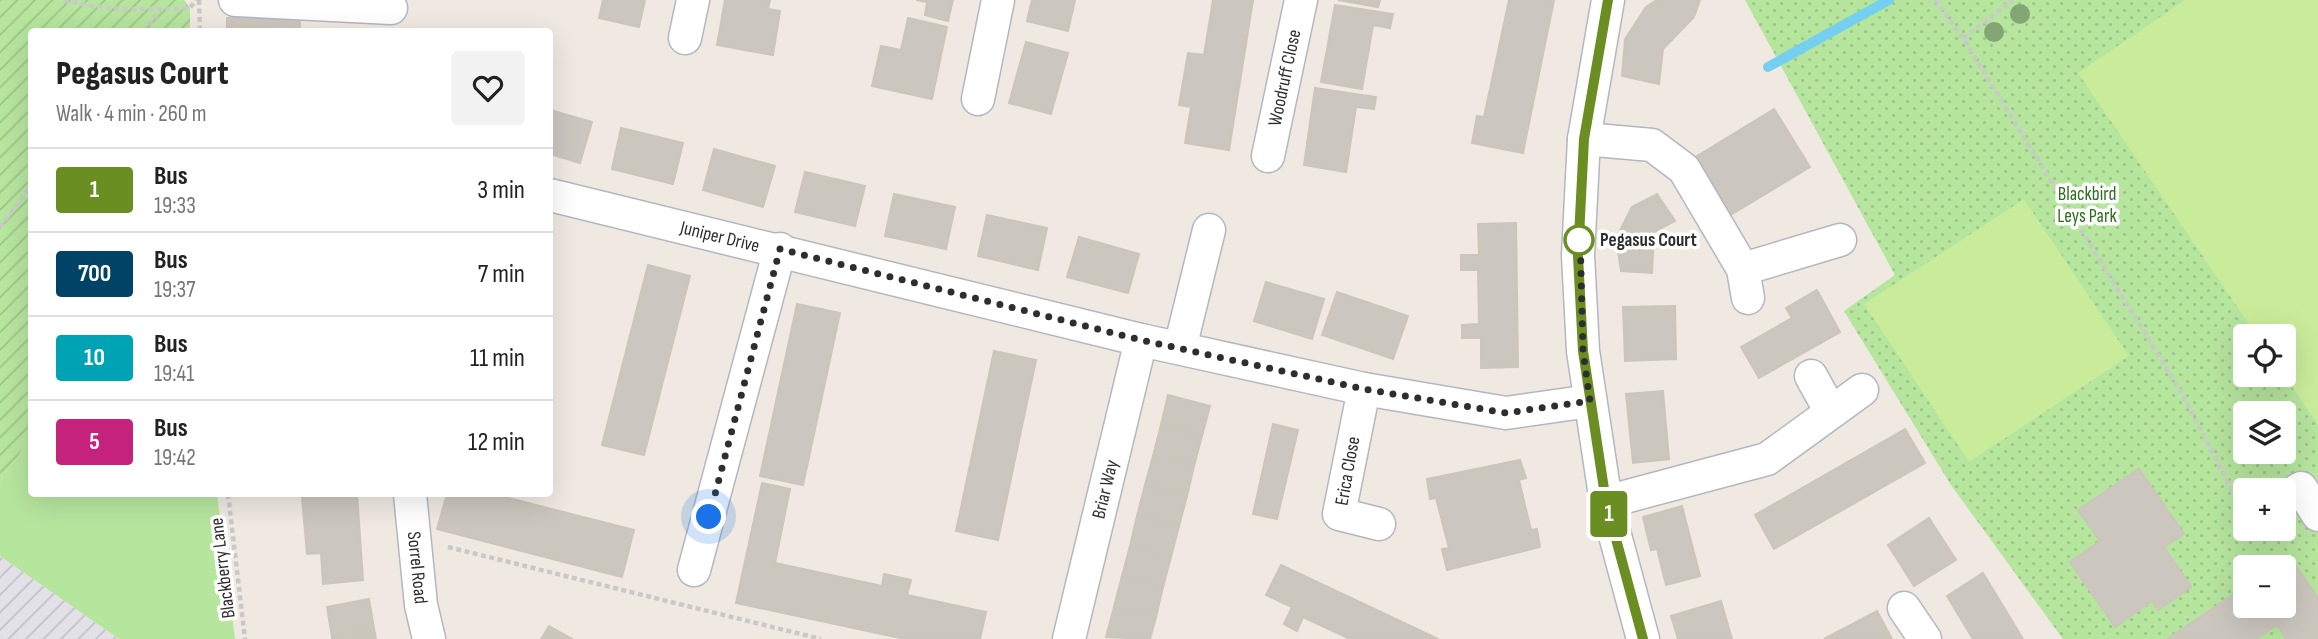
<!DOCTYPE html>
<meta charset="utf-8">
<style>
:root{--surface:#fff;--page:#f2f2f2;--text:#222;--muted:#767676;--line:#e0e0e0}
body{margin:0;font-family:"Sofia Sans Condensed",sans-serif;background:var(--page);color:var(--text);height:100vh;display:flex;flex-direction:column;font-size:26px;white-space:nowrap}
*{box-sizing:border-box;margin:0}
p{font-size:23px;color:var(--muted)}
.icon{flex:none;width:38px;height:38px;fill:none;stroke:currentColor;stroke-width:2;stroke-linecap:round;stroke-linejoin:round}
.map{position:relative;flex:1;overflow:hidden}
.details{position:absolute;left:28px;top:28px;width:525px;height:469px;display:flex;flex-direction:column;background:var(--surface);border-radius:7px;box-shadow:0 7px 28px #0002}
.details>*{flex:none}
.badge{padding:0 14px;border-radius:5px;font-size:24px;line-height:46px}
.controls{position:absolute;left:2233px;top:324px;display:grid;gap:14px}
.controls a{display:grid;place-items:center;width:63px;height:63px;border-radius:7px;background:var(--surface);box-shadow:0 7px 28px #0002;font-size:35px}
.you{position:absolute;width:35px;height:35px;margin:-18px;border:5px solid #fff;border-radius:50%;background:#1a73e8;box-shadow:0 0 0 10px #1a73e833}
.map>.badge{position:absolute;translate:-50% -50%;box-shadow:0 0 0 4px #fff}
.round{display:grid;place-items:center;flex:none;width:74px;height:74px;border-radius:7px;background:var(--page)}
.overview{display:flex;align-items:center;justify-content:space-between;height:119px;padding:0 28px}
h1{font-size:33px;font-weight:800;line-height:52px}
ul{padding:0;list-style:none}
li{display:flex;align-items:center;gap:21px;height:84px;padding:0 28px;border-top:2px solid var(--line)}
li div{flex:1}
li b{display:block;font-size:26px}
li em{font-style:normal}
li .badge{min-width:77px;font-weight:700;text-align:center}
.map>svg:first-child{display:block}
.industrial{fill:url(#industrial-furrows)}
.grass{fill:#b6e59e}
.park{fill:url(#park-dots);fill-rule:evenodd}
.garden{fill:url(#garden-furrows)}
.pitch{fill:#c9ec9a}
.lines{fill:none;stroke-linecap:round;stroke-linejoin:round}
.stream{stroke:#75cff0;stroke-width:10}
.building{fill:#cbc7bf;stroke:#cbc5ba;stroke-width:2}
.minor-casing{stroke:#b4b7c1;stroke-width:35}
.path{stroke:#c9c9c9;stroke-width:4.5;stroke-dasharray:5 3.5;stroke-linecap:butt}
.minor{stroke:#fff;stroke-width:32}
.tree{fill:#84a574}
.line-casing{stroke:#fff;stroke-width:16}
.line{stroke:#6b8e23;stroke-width:10}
.walk{stroke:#2e2e2e;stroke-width:7;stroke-dasharray:0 12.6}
.stop-dot{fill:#fff;stroke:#6b8e23;stroke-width:3.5}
.labels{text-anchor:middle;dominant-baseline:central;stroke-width:7;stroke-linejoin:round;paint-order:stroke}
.street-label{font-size:19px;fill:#2e2e2e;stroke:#fff}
.park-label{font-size:19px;fill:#2c6e1b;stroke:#fff}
.stop-label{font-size:19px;font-weight:bold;fill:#2e2e2e;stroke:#fff;text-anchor:start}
</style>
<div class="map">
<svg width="2318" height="639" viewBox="0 0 2318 639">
<defs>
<pattern id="industrial-furrows" width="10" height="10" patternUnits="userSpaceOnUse" patternTransform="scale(1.75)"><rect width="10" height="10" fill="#e3e1e8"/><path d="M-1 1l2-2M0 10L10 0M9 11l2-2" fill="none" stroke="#c3c1c7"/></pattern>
<pattern id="park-dots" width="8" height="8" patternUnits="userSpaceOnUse" patternTransform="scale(1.75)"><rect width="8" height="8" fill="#b6e59e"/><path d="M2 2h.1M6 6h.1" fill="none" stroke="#9dc588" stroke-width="1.8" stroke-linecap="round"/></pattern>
<pattern id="garden-furrows" width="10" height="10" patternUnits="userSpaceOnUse" patternTransform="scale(1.75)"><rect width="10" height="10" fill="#b6e59e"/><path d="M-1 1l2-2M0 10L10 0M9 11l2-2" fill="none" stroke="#9dc588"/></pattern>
</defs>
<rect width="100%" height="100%" fill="#efe9e1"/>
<polygon class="industrial" points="0,556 119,639 0,639"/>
<polygon class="grass" points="31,437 32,494 217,494 235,639 119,639 0,556 0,481"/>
<path class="park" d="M1745,0H2318V639H2063L1951,485L1844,311L1895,275ZM2245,336H2284V374H2245ZM2245,413H2284V452H2245ZM2245,490H2284V528H2245ZM2245,567H2284V606H2245Z"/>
<polygon class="garden" points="0,0 184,0 190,8 190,31 32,32 31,437 0,481"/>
<g class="pitch">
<polygon points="2185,0 2318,0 2318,425 2284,375 2284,336 2257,336 2078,73"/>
<polygon points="2024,199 2129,356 1969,462 1864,304"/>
</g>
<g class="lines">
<polyline class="stream" points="1768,67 1889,0"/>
</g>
<g class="building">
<polygon points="603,0 645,0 639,27 599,18"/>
<polygon points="725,0 770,0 768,9 780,11 773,55 717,45"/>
<polygon points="916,0 953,0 948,21 925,15 927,2"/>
<polygon points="1032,0 1075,0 1068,31 1027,21"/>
<polygon points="1213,0 1253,0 1229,150 1185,143 1191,107 1179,105 1188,53 1204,55"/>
<polygon points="1338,0 1380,0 1378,7"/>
<polygon points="1509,0 1554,0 1523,153 1472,143 1477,116 1484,117"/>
<polygon points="1657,0 1700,0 1694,17 1663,49 1659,84 1622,76 1625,39 1646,7"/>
<polygon points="1335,5 1393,14 1390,28 1373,25 1362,89 1321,82"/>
<polygon points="227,18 300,19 300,32 227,32"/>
<polygon points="908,18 947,27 932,99 872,86 881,46 901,50"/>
<polygon points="1026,42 1068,53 1051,114 1009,103"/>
<polygon points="1315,88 1376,97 1374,109 1356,107 1346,172 1304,165"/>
<polygon points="1774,109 1810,167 1719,222 1684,164"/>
<polygon points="550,110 592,122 580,163 550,154"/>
<polygon points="621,128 683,143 673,184 612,169"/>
<polygon points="714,149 775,166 763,207 703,190"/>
<polygon points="805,172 865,186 855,226 795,212"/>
<polygon points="894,194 955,207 946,249 885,236"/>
<polygon points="1657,194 1675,221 1654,232 1652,273 1621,271 1616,238 1632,207"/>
<polygon points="987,215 1047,228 1038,270 978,256"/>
<polygon points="1516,223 1518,367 1481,368 1481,338 1462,338 1462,325 1479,324 1478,270 1461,270 1461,255 1479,255 1478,224"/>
<polygon points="1079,237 1139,254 1128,293 1067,277"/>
<polygon points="648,265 690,276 644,455 602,445"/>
<polygon points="1266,282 1324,299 1312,339 1254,321"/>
<polygon points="1817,290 1840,332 1759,378 1741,347 1792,318 1786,308"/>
<polygon points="1337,292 1408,316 1393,359 1322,335"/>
<polygon points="797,304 840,313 803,485 760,476"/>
<polygon points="1675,306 1676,359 1625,361 1623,307"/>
<polygon points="994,351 1036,360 998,540 956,531"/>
<polygon points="1663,391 1669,459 1633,463 1626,394"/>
<polygon points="1168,395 1210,406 1202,436 1161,425"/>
<polygon points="1273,424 1298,430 1277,519 1253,514"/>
<polygon points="1161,425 1202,436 1194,466 1153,456"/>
<polygon points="1905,429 1925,463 1774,549 1755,515"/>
<polygon points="1153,456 1194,466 1187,496 1145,485"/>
<polygon points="1520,460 1526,478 1519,480 1531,530 1537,529 1540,547 1447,570 1442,549 1449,548 1436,498 1430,499 1427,479"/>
<polygon points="2139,469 2184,534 2164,547 2191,587 2158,610 2152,601 2115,627 2070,562 2100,541 2078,510"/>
<polygon points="762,483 790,489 775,563 882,586 884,574 911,580 907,595 986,612 980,639 905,639 736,603"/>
<polygon points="1145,485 1187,496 1179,526 1137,516"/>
<polygon points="311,494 357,494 363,580 323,584 321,553 307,554 302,498 312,498"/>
<polygon points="447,494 493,494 634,530 622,577 437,529"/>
<polygon points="1682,506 1700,576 1666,585 1657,549 1651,550 1643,517"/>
<polygon points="1137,516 1179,526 1171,557 1130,546"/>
<polygon points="1929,518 1956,560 1914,586 1888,545"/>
<polygon points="1130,546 1171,557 1163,587 1122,576"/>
<polygon points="2290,557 2318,598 2318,639 2286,639 2277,625 2256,639 2169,638 2245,587 2245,606 2284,606 2284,567 2275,567"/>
<polygon points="1281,565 1438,639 1350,639 1303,617 1297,631 1284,624 1292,607 1266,595"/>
<polygon points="1983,573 2023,639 1973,639 1947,596"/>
<polygon points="1122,576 1163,587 1156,617 1114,607"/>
<polygon points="369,599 374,629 332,637 327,607"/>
<polygon points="1721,601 1732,639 1678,639 1671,616"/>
<polygon points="1114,607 1156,617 1150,639 1106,637"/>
<polygon points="1877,611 1892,639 1824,639"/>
<polygon points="549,626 572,639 541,639"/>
<polygon points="374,629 376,639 332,639 332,637"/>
</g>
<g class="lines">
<g class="minor-casing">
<g id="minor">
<polyline points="235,0 391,8"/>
<polyline points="1608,0 1584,139 1578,255 1583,351 1606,502 1643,639"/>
<polyline points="685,38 693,0"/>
<polyline points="978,99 998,0"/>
<polyline points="1584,139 1652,145 1684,169 1743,269 1748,298"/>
<path id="s1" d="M1268,156L1301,0"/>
<path id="s2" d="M550,195L1141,340L1364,389L1506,413L1590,401"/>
<polyline points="1743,269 1840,240"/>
<polyline points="1180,348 1209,230"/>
<polyline points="1811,376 1831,412"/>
<polyline points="1364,389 1339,514 1379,524"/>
<path id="s3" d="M410,494L421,605L429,639"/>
<polyline points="2284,498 2301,488 2318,515"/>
<polyline points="1606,502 1767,459 1862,390"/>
<polyline points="694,570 780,249"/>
<polyline points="1904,608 1925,639"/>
<path id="s4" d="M1069,639L1141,340"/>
</g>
</g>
<g class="path">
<path d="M64,0C104,11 149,10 190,8L196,0"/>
<polyline points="199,0 200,32"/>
<polyline points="1935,0 1963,38 2181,392 2245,515"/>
<polyline points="144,32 160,10"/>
<polyline points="1963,38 2013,0"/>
<polyline points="0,227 32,185"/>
<polyline points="228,494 245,639"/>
<polyline points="448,547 821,639"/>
</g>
<use href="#minor" class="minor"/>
</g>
<g class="tree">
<circle cx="2020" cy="14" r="10"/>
<circle cx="1994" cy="32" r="10"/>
</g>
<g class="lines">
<g class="line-casing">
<polyline id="line" points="1608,0 1584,139 1578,256 1583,351 1606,502 1643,639"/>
</g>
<use href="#line" class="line"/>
<polyline class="walk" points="709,517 780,249 1141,340 1364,389 1506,413 1590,401 1583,351 1580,232 1579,240"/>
</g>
<circle class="stop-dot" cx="1579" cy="240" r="14"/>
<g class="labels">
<g class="street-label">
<text stroke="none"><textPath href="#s1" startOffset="80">Woodruff Close</textPath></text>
<text stroke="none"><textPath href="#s2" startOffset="175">Juniper Drive</textPath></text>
<text transform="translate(1348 471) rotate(-80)">Erica Close</text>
<text stroke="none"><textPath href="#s4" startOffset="154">Briar Way</textPath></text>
<text stroke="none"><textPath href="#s3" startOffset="74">Sorrel Road</textPath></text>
<text transform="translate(223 568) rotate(-97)">Blackberry Lane</text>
</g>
<g class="park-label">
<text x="2087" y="194">Blackbird<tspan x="2087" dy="22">Leys Park</tspan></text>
</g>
<g class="stop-label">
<text x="1600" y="240">Pegasus Court</text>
</g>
</g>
</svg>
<div class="controls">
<a><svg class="icon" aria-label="locate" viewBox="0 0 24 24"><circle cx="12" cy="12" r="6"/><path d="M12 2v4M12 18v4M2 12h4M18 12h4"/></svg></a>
<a><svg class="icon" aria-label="layers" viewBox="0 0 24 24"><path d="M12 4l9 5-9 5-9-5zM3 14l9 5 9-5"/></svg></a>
<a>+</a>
<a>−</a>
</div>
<div class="you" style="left:709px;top:517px"></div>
<b class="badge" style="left:1609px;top:514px;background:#6b8e23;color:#fff">1</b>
<section class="details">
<div class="overview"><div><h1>Pegasus Court</h1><p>Walk · 4 min · 260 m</p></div><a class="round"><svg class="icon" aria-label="heart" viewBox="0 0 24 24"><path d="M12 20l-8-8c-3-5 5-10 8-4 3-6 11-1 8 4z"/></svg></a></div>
<ul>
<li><span class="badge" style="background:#6b8e23;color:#fff">1</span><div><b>Bus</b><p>19:33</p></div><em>3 min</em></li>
<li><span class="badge" style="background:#004366;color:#fff">700</span><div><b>Bus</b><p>19:37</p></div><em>7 min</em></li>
<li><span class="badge" style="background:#00a3b4;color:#fff">10</span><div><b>Bus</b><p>19:41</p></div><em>11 min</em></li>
<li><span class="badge" style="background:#c4227d;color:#fff">5</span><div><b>Bus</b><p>19:42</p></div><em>12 min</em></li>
</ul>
</section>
</div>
